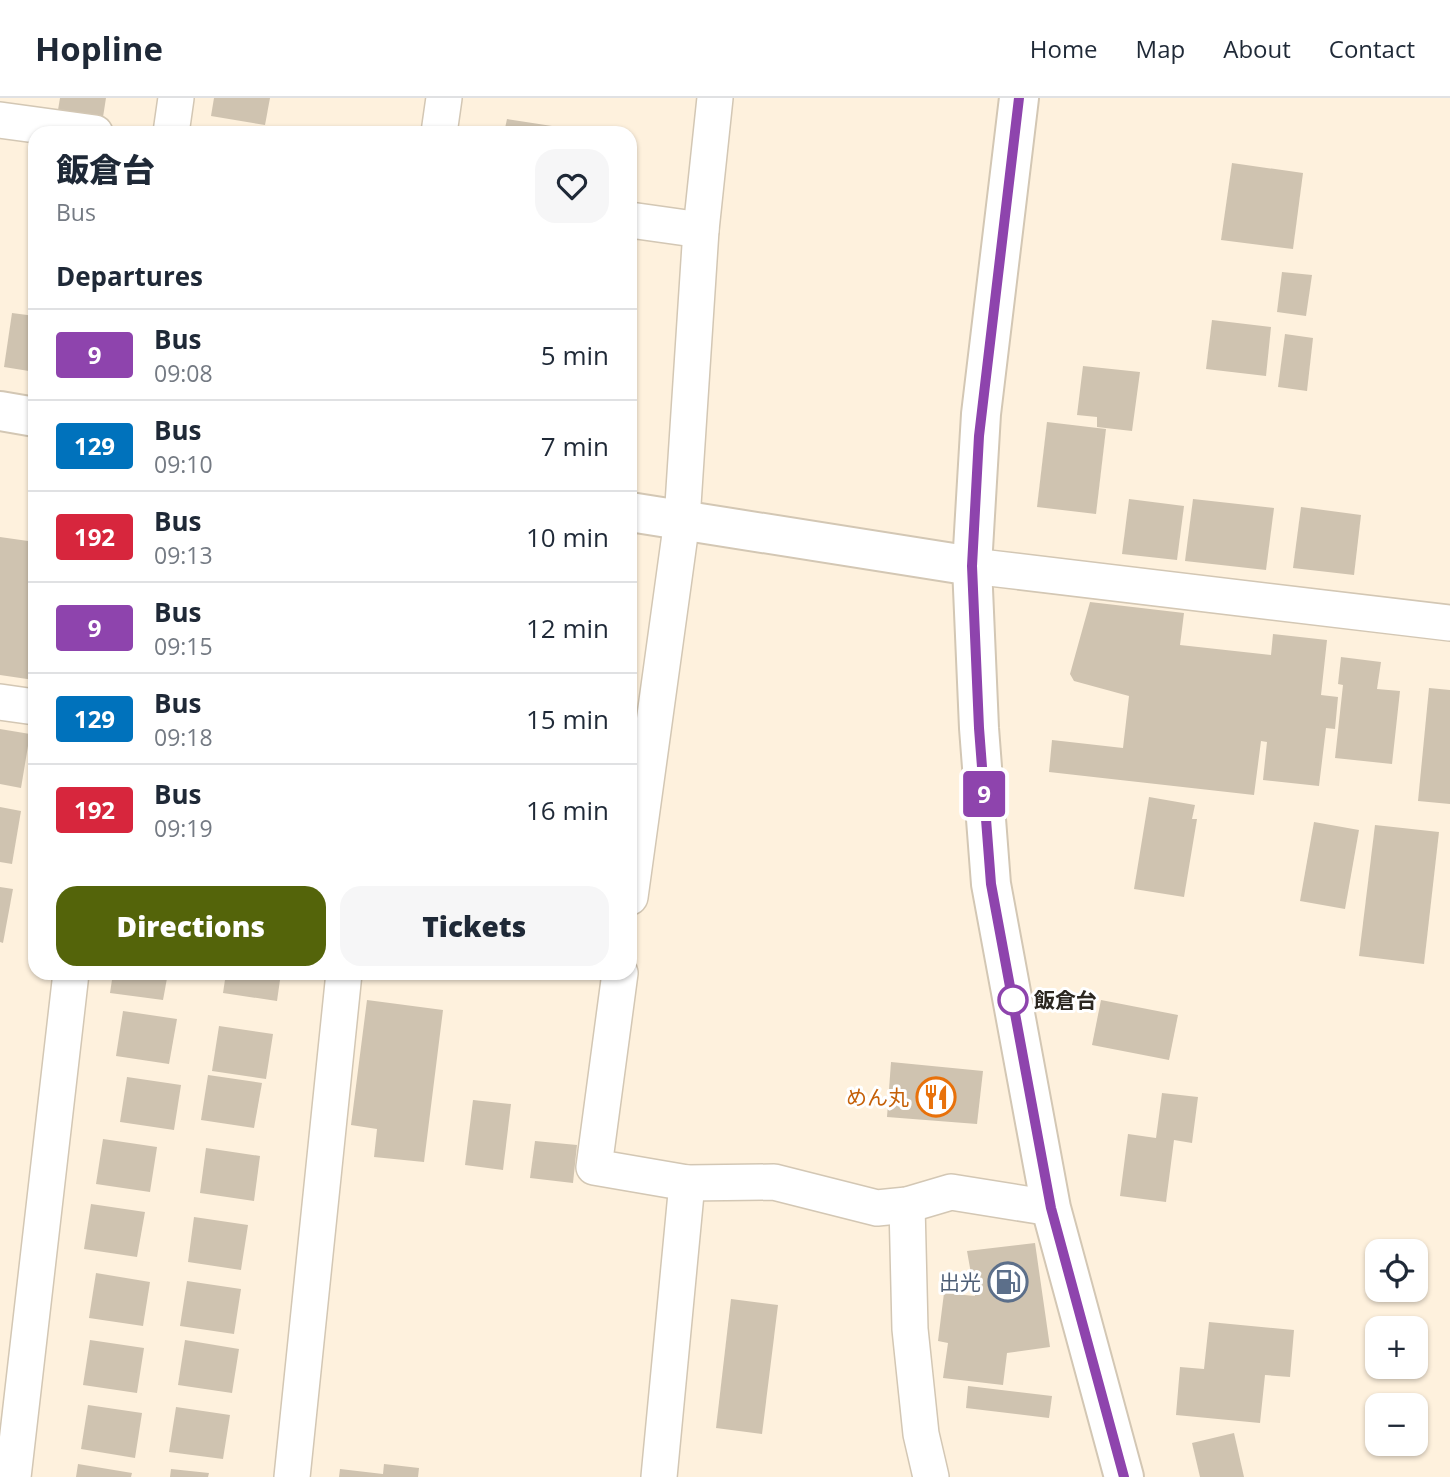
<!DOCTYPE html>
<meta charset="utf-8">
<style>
:root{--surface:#fff;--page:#f6f6f7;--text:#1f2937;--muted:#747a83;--line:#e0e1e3;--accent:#54640a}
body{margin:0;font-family:"Open Sans","Noto Sans JP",sans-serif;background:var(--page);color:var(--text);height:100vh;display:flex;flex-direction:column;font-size:26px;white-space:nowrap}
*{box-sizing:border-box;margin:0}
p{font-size:23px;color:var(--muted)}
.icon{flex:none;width:38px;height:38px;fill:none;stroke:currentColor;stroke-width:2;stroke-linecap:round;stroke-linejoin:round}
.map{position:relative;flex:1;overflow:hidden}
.drawer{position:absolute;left:28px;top:28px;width:609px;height:854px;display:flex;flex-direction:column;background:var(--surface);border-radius:21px;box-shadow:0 2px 5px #0004}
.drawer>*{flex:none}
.badge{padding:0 14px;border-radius:5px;font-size:24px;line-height:46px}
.controls{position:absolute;left:1365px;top:1141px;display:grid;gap:14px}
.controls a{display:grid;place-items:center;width:63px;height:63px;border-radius:14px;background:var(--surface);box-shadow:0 2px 5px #0004;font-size:35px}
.map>.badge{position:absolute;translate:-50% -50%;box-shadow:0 0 0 4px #fff}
h2{padding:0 28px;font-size:26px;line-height:63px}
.round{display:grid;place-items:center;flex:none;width:74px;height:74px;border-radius:21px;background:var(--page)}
.head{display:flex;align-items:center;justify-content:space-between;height:119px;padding:0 28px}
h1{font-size:33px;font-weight:800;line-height:52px}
.button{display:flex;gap:14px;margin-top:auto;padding:14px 28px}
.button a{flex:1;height:80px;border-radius:21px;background:var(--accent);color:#fff;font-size:28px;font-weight:800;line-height:80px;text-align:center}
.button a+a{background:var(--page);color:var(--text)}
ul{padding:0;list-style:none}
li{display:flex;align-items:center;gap:21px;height:91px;padding:0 28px;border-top:2px solid var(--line)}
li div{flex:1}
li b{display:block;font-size:26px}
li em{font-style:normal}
li .badge{min-width:77px;font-weight:700;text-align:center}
header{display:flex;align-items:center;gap:42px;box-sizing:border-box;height:98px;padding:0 35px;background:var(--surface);border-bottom:2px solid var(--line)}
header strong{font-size:33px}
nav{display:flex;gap:38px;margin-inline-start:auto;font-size:24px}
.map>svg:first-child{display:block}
.building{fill:#cfc3b0}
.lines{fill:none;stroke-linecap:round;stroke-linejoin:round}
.street-casing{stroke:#d3c7b4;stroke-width:38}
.secondary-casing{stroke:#d3c7b4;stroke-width:42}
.highway-casing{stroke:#d3c7b4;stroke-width:42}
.street{stroke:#fff;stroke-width:35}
.secondary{stroke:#fff;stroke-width:38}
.highway{stroke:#fff;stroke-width:38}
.line-casing{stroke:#fff;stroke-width:16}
.line{stroke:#8e44ad;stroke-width:10}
.stop-dot{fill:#fff;stroke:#8e44ad;stroke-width:3.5}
.labels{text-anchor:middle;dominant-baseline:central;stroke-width:6;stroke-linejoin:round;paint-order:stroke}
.stop-label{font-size:21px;font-weight:bold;fill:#2b2720;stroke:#fff;text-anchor:start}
.food-label{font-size:21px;fill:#c56008;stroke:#fff;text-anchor:end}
.service-label{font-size:21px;fill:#4e5e75;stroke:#fff;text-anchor:end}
</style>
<header>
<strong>Hopline</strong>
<nav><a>Home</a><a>Map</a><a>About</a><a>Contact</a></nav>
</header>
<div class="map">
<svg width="1450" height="1379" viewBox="0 0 1450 1379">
<rect width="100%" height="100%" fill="#fef1dd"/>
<g class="building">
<polygon points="60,0 106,0 103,19 58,12"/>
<polygon points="214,0 270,0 265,27 211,18"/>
<polygon points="507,21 552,28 550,35 504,35"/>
<polygon points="1232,65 1303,75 1293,151 1221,142"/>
<polygon points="1282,174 1312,177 1306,218 1277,214"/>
<polygon points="12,215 35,218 35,274 4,269"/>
<polygon points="1212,222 1271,229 1266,278 1206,271"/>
<polygon points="1285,236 1313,240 1307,293 1278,289"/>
<polygon points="1083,268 1140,274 1132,333 1097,329 1097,319 1077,317"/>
<polygon points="1047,324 1106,331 1096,416 1037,409"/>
<polygon points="1129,401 1184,408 1177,462 1122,456"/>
<polygon points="1193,401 1274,410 1266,472 1185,463"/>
<polygon points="1301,409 1361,417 1354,477 1293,470"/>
<polygon points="0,439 35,444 34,582 0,577"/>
<polygon points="1090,504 1184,515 1180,547 1271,557 1273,536 1327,542 1321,597 1338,599 1335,631 1326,630 1319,688 1263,682 1267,644 1261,643 1254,697 1049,674 1052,642 1123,650 1129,598 1074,583 1070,576"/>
<polygon points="1341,559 1381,564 1377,591 1400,593 1392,666 1335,660 1343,587 1338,586"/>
<polygon points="1429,590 1450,592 1450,706 1418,703"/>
<polygon points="0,631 30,636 21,690 0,686"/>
<polygon points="1149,699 1195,707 1192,721 1197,721 1184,799 1134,791"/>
<polygon points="0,709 21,713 12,766 0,764"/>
<polygon points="1314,724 1359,732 1345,811 1300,803"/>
<polygon points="1375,727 1439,734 1424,866 1359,858"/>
<polygon points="0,789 13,791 3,845 0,844"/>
<polygon points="113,875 168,875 163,902 110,895"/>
<polygon points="226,875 281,875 277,903 223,895"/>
<polygon points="367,902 443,912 424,1064 374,1059 377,1031 351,1027"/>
<polygon points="1101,902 1178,917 1169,962 1092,947"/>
<polygon points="123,913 177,921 169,966 116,958"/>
<polygon points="219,928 273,936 266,981 212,973"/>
<polygon points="891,964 983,973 977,1026 887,1019"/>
<polygon points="208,977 262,985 254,1030 201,1022"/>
<polygon points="127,979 181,987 174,1032 120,1024"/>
<polygon points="1162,995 1198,999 1192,1045 1174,1042 1166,1104 1120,1098 1128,1036 1156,1040"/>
<polygon points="473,1002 511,1006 503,1072 465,1067"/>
<polygon points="103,1041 157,1049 150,1094 96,1086"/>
<polygon points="535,1043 577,1047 573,1085 530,1080"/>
<polygon points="206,1050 260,1058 254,1103 200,1095"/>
<polygon points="91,1106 145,1114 137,1159 84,1151"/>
<polygon points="194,1119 248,1127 241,1172 188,1164"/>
<polygon points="1035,1145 1050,1249 1007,1255 1003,1287 943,1280 948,1245 938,1243 944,1195 975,1198 967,1153"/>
<polygon points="96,1175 150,1184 143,1228 89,1220"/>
<polygon points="187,1183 241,1191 234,1236 180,1228"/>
<polygon points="731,1201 778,1207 762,1336 716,1330"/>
<polygon points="1209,1224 1294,1232 1290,1279 1265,1277 1260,1325 1176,1317 1180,1269 1204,1271"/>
<polygon points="90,1242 144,1250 137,1295 83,1287"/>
<polygon points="185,1242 239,1251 232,1295 178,1287"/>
<polygon points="968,1288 1052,1298 1049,1320 966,1310"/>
<polygon points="88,1307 142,1315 135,1360 81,1351"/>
<polygon points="176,1309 230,1317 223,1361 169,1354"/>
<polygon points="1234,1335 1244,1379 1200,1379 1192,1345"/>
<polygon points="78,1366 132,1375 131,1379 76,1379"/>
<polygon points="384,1366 419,1370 418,1379 339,1379 340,1371 383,1376"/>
<polygon points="171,1371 209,1375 208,1379 170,1379"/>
</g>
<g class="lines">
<g class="street-casing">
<g id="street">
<polyline points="0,22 95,35"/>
<polyline points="171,35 176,0"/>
<polyline points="439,35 444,0"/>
<polyline points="630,122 701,132"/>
<polyline points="972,468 1450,525"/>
<polyline points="0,604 35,609"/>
<polyline points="630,799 682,422 701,132 715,0"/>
<polyline points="620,875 594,1069 687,1085 774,1084 877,1110 907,1107 951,1094 1051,1110"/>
<polyline points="907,1107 910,1231 921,1336 931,1379"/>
<polyline points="13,1379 71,875"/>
<polyline points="292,1379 344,875"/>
<polyline points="659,1379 687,1085"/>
</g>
</g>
<g class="secondary-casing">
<g id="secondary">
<polyline points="0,313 35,319"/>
<polyline points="630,414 972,468"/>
</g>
</g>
<g class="highway-casing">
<polyline id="highway" points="1019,0 981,316 972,468 979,630 991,786 1051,1110 1124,1379"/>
</g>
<use href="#street" class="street"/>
<use href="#secondary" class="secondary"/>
<use href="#highway" class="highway"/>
</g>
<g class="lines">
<g class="line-casing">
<polyline id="line" points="1019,0 979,338 972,468 979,630 991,786 1051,1110 1124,1379"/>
</g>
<use href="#line" class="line"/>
</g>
<defs>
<g id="restaurant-ring" transform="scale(2.0125)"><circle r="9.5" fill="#fff" stroke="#e8710a" stroke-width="1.5"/><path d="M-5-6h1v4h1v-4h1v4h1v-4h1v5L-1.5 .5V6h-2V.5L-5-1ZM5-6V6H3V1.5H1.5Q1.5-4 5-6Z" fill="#e8710a"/></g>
<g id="fuel-ring" transform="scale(2.0125)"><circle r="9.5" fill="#fff" stroke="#5c6f8a" stroke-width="1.5"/><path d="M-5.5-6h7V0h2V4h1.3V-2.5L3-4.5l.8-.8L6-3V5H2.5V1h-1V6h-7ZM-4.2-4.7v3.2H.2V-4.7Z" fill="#5c6f8a"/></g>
</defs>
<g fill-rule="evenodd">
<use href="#restaurant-ring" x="936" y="999"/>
<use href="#fuel-ring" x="1008" y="1184"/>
</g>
<circle class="stop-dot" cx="1013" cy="902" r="14"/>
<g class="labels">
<g class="stop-label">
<text x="1034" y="902">飯倉台</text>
</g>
<g class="food-label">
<text x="909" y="999">めん丸</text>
</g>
<g class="service-label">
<text x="981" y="1184">出光</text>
</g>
</g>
</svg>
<div class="controls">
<a><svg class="icon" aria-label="locate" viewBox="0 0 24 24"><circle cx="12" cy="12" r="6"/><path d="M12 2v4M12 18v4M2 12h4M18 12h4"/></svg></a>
<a>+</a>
<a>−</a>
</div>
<b class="badge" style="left:984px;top:696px;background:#8e44ad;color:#fff">9</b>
<section class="drawer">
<div class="head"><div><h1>飯倉台</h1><p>Bus</p></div><a class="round"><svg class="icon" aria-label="heart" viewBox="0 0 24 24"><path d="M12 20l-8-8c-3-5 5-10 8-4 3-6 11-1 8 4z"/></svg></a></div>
<h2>Departures</h2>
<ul>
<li><span class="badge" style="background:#8e44ad;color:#fff">9</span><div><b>Bus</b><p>09:08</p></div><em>5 min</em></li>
<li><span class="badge" style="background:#0072bc;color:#fff">129</span><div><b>Bus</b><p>09:10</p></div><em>7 min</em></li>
<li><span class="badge" style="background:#d7263d;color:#fff">192</span><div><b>Bus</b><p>09:13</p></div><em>10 min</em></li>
<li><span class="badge" style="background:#8e44ad;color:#fff">9</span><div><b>Bus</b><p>09:15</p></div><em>12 min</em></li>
<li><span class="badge" style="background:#0072bc;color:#fff">129</span><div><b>Bus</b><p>09:18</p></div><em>15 min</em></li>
<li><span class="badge" style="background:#d7263d;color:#fff">192</span><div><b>Bus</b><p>09:19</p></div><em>16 min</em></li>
</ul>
<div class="button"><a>Directions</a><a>Tickets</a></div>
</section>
</div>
